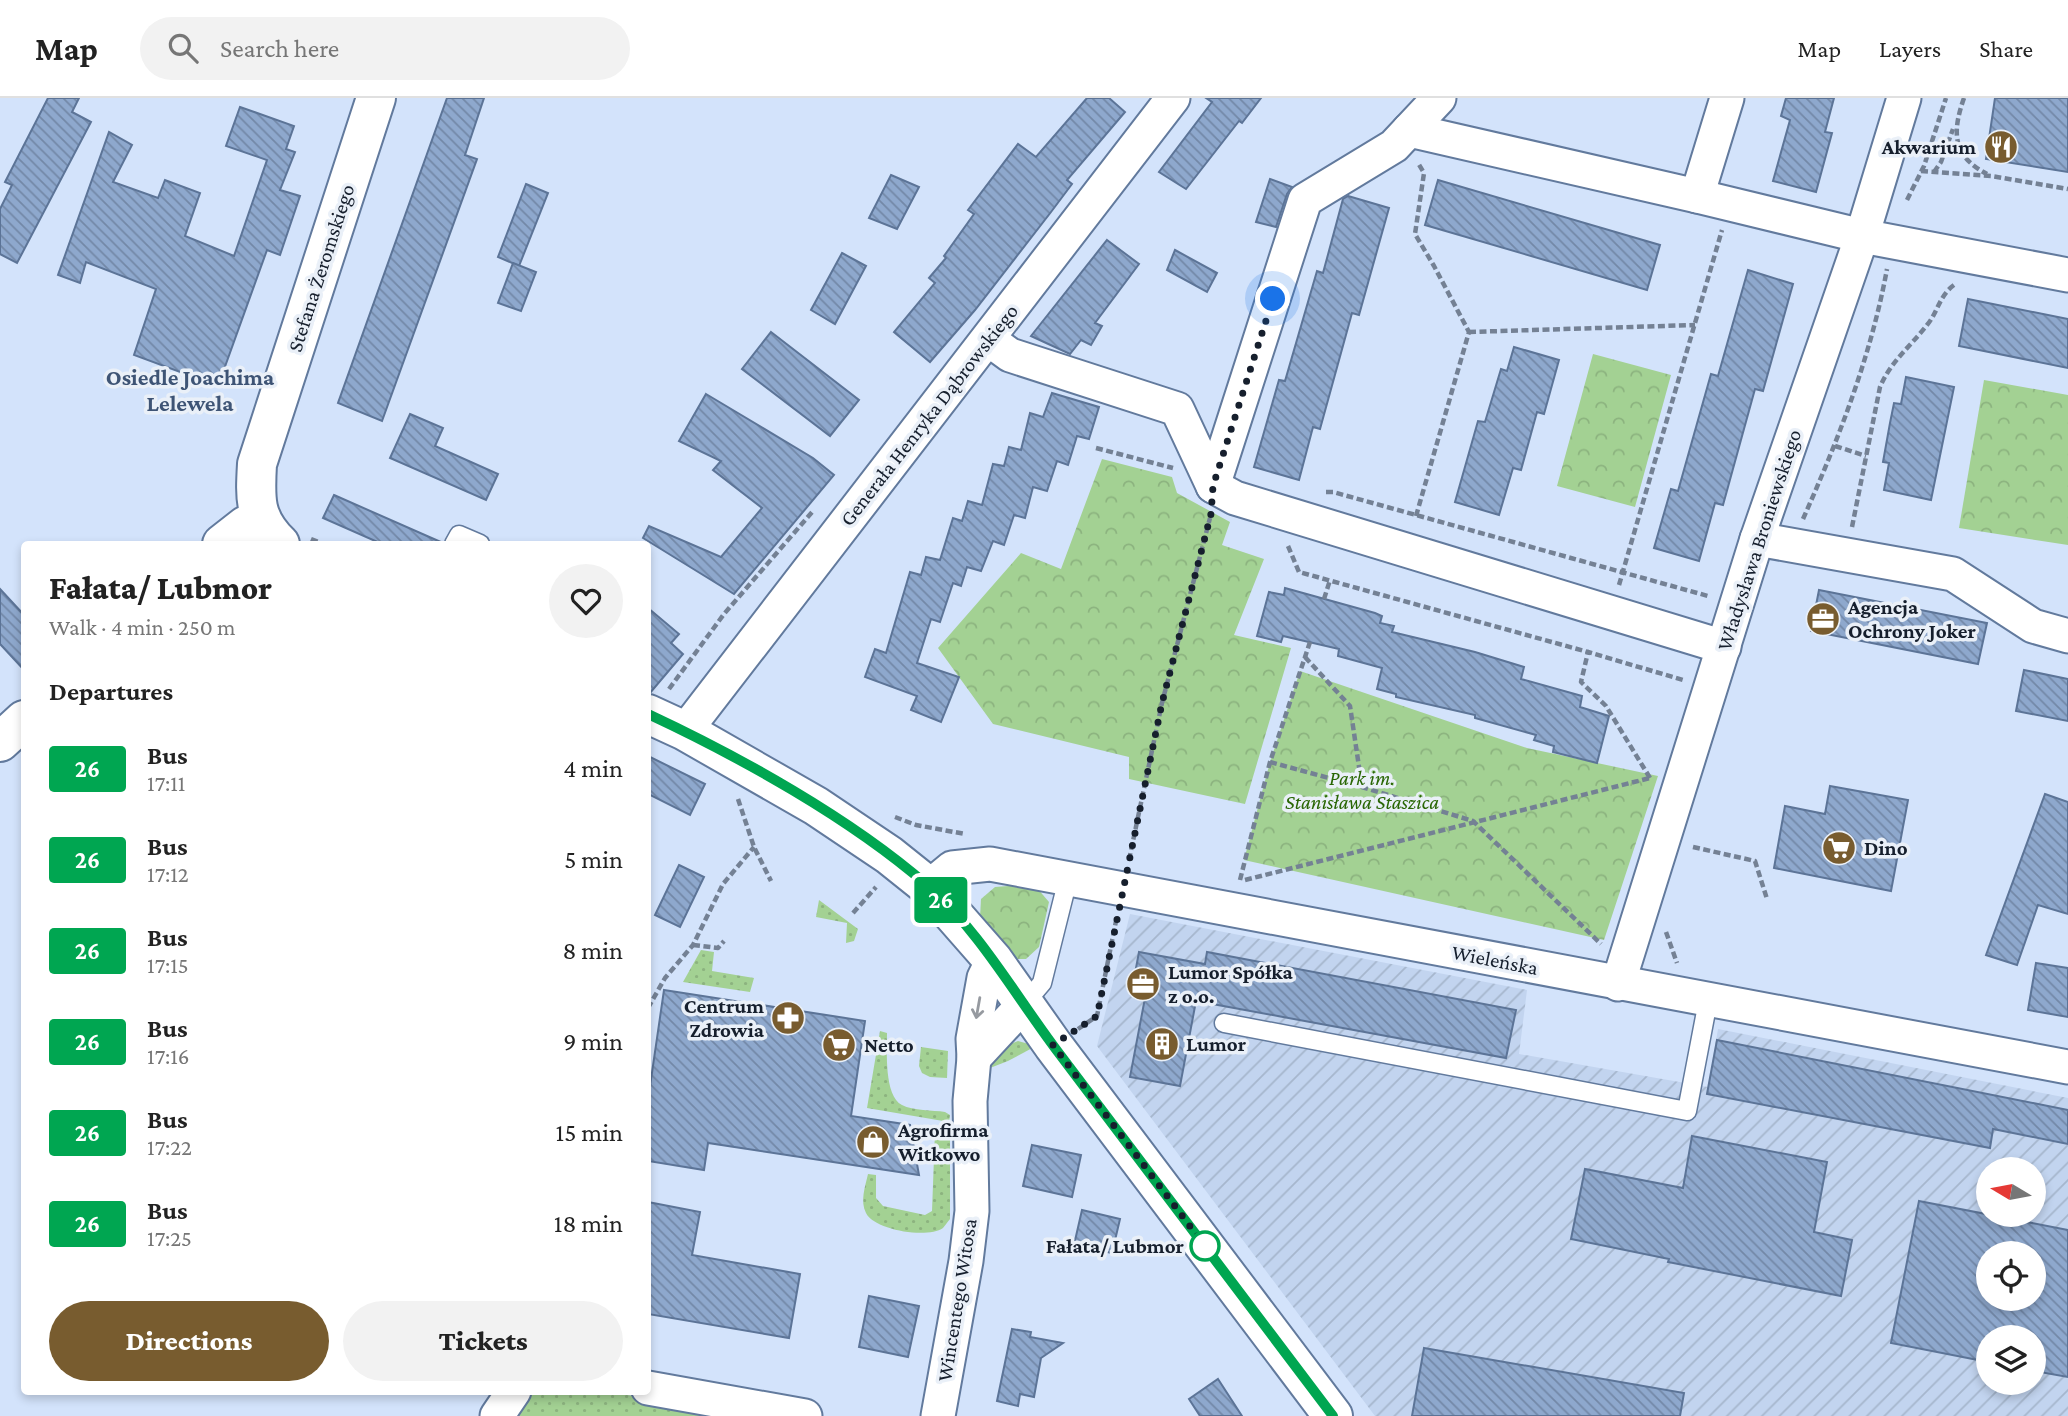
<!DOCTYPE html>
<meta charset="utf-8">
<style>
:root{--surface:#fff;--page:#f2f2f2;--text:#222;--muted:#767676;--line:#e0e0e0;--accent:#785c2f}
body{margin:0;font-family:"Crimson Pro",serif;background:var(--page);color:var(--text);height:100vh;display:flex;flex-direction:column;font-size:26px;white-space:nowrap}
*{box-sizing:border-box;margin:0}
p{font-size:23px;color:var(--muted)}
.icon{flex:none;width:38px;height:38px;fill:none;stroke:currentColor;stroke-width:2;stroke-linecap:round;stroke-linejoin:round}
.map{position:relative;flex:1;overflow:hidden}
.sheet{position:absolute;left:21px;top:443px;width:630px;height:854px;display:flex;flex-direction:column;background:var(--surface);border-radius:7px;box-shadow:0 4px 10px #0003}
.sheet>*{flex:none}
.badge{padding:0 14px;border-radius:5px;font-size:24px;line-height:46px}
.needle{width:46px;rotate:280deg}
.buttons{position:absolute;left:1976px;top:1059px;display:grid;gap:14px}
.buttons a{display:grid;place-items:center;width:70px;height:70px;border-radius:50%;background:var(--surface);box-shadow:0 4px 10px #0003;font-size:35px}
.you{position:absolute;width:35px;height:35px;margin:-18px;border:5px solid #fff;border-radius:50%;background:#1a73e8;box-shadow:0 0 0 10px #1a73e833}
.map>.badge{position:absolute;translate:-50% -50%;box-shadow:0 0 0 4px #fff}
h2{padding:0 28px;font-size:26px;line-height:63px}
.round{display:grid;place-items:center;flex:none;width:74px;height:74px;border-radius:37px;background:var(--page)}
.head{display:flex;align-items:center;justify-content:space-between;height:119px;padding:0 28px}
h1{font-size:33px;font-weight:800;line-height:52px}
.cta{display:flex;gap:14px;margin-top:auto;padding:14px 28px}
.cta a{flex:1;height:80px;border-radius:42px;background:var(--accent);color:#fff;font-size:28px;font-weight:800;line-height:80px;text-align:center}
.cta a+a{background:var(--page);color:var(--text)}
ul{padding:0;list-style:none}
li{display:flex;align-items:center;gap:21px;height:91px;padding:0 28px}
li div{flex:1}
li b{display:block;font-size:26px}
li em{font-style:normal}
li .badge{min-width:77px;font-weight:700;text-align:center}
header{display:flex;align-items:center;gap:42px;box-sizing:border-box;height:98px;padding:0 35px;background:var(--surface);border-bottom:2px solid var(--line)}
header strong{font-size:33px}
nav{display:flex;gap:38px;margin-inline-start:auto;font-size:24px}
.search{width:490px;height:63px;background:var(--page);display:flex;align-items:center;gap:18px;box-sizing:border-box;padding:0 24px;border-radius:38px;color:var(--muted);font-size:26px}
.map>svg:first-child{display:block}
.industrial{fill:url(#industrial-furrows);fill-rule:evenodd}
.grass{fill:url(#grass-dots)}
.park{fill:url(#park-crowns)}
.building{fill:url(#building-back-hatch);stroke:#5c7497;stroke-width:2;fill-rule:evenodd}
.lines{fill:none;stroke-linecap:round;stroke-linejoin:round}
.service-casing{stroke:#627a9d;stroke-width:21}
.minor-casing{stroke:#627a9d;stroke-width:37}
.tertiary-casing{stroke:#627a9d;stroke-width:42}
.secondary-casing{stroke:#627a9d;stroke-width:42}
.path{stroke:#748194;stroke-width:4.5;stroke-dasharray:7 3.5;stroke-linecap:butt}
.service{stroke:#fff;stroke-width:18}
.minor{stroke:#fff;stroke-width:33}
.tertiary{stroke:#fff;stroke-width:38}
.secondary{stroke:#fff;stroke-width:38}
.oneway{stroke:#969aa0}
.line-casing{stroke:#fff;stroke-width:16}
.line{stroke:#00a651;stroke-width:10}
.walk{stroke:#161f2d;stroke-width:7;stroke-dasharray:0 12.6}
.stop-dot{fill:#fff;stroke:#00a651;stroke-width:3.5}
.labels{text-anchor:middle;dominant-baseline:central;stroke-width:7;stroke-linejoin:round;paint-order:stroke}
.poi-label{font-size:21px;font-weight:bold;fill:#161f2d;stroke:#eaf0f8;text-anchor:start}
.street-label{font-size:21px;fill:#161f2d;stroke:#eaf0f8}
.park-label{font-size:21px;font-style:italic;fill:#296604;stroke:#eaf0f8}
.stop-label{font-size:21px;font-weight:bold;fill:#161f2d;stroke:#eaf0f8;text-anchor:end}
.neighbourhood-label{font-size:23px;font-weight:bold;fill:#3e5475;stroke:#eaf0f8}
</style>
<header>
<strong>Map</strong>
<div class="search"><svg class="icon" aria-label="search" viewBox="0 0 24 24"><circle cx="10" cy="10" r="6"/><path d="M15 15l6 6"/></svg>Search here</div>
<nav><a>Map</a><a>Layers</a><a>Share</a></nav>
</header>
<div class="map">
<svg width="2068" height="1318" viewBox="0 0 2068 1318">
<defs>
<pattern id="industrial-furrows" width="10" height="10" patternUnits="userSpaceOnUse" patternTransform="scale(1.75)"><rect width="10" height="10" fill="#c2d4ef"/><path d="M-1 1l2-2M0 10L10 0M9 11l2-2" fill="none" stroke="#a6b6cd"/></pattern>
<pattern id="grass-dots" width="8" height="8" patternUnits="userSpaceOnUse" patternTransform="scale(1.75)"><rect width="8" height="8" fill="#a3d193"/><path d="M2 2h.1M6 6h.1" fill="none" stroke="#8cb37f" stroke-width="1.8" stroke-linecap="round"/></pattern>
<pattern id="park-crowns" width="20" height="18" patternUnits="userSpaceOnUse" patternTransform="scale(1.75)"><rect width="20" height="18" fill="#a3d193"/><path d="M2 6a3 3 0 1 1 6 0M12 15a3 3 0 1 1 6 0" fill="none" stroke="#8cb37f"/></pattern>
<pattern id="building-back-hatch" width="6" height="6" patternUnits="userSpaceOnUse" patternTransform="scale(1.75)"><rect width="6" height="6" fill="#8ea8cd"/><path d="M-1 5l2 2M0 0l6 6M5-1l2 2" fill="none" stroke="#7388a7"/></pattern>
</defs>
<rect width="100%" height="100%" fill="#d3e3fb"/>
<path class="industrial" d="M1130,816L1527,892L1519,956L1708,989L1718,931L2068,1000V1318H1375L1097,948ZM1988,1071H2034V1116H1988ZM1988,1155H2034V1200H1988ZM1988,1239H2034V1284H1988Z"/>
<g class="grass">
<polygon points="819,802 858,831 854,843 846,845 847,825 816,819"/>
<polygon points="701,852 714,854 712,873 754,880 750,894 683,884"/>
<path d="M880,933L887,935C887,953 884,998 902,1007C913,1013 933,1012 945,1014L950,1017L949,1024L867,1010Z"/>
<polygon points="1018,943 1036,948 1008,963 990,970 998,951"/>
<polygon points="921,949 948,953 947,980 930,979 922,975 919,968"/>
<path d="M935,1033L950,1035V1121C949,1122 944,1129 943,1130C927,1141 874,1132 866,1115C860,1103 865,1089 868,1076L876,1077V1100L883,1108L925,1117L932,1113Z"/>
<polygon points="528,1293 605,1293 747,1318 509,1318"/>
</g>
<g class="park">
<polygon points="1593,256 1671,277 1635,409 1557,388"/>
<polygon points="1984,282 2068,297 2068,447 1959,430"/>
<polygon points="1102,361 1172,379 1177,395 1230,424 1222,447 1264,461 1234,537 1291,550 1245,706 1129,681 1129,659 993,626 938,550 1021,455 1061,471"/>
<polygon points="1300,573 1527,650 1658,678 1604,842 1244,762 1270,664"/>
<polygon points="1022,787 1037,790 1049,804 1039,849 1026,861 1013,861 980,820 981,801 995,789"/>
</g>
<g class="building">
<polygon points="48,0 79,0 72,14 91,24 17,165 0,156 0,111 12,87 5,84"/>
<polygon points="447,0 484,0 465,57 477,61 382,323 338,305"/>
<polygon points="1087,0 1109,0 1125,14 1067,82 1072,86 1051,114 975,212 930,264 894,234 935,185 929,180 946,160 944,158 974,116 968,112 1018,46 1036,59"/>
<polygon points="1206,0 1261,0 1242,25 1239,23 1186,91 1159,74 1212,4"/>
<polygon points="1786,0 1834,0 1825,34 1832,35 1816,94 1773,83 1790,22 1781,18"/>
<polygon points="1995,0 2068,0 2068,74 1986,61"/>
<polygon points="240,9 294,28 286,51 295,54 280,92 300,98 280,157 267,152 218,288 134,257 156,191 86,164 80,185 58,177 109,34 132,47 113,84 158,100 165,82 200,95 185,138 234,158 267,62 226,48"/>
<polygon points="891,77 919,89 897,131 869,120"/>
<polygon points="1270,81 1292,89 1287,96 1276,129 1256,124"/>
<polygon points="1438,82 1660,147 1647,192 1425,127"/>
<polygon points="526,86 548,95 519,168 498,159"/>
<polygon points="1348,98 1389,110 1359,217 1352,215 1320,331 1313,329 1299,382 1254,369 1279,282 1285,283 1317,173 1323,175 1343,101"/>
<polygon points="1107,142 1139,166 1095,225 1102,228 1091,247 1081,242 1070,256 1031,238"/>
<polygon points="1175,152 1217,175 1207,194 1167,172"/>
<polygon points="842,155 866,168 835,226 811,212"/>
<polygon points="513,165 536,174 521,213 498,205"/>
<polygon points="1748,172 1793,186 1763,293 1755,291 1723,407 1715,405 1699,463 1654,450 1671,391 1678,393 1711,276 1718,278"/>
<polygon points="1968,201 2068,221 2068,270 1959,248"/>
<polygon points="771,234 859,302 830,338 742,271"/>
<polygon points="1514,249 1559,262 1544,316 1537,314 1521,372 1513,370 1499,417 1455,404 1478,323 1485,324 1501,271 1507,273"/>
<polygon points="1906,279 1954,289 1931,402 1884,392 1889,365 1883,364 1890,325 1894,305 1901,306"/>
<polygon points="1052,295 1099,309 1089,341 1077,338 1068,367 1057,363 1047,393 1033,389 1025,420 1014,417 1004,447 993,443 981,473 967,469 961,488 953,485 940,524 931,521 917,565 959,579 941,624 911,612 917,598 865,579 875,551 886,555 910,474 921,477 926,459 940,462 953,420 962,423 968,403 982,407 993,366 1004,368 1009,349 1021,352 1030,315 1043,319"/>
<polygon points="706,296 813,360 834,377 734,496 643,440 649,428 721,459 762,410 713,372 721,363 679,343"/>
<polygon points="410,316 443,330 435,348 498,376 486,402 390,360"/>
<polygon points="334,397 443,445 443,446 382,446 323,420"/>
<polygon points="1285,490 1375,515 1382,518 1380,525 1394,528 1392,534 1475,554 1524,569 1521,581 1582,598 1580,609 1609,618 1597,665 1553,654 1554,648 1534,642 1536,637 1475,620 1475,617 1396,599 1396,596 1377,591 1382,570 1338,558 1339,551 1283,538 1281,544 1257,538 1269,494 1284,497"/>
<polygon points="0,491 24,517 24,572 0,546"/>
<polygon points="1819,492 1987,525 1978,566 1811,533"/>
<polygon points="648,510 679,536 671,545 683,556 650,595 648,594"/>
<polygon points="2024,572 2068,581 2068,623 2016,613"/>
<polygon points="648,658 705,686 690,717 648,696"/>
<polygon points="1830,688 1908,702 1891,793 1774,770 1785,708 1825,716"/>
<polygon points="2045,696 2068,704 2068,816 2038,807 2017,867 1986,857"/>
<polygon points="679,767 704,779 680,829 655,817"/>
<polygon points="1139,854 1205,866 1207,854 1516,912 1506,960 1196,903 1180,988 1130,979 1145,900 1131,897"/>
<polygon points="2036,865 2068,870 2068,919 2028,912"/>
<polygon points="664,892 865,923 851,1018 910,1027 919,1077 708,1045 704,1072 648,1063 648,1002"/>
<polygon points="1717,942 2068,1012 2068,1046 1993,1031 1990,1050 1707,996"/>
<polygon points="1692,1038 1827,1064 1814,1134 1852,1142 1841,1198 1668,1164 1669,1161 1571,1141 1585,1071 1683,1090"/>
<polygon points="1032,1047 1081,1057 1072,1099 1023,1088"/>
<path d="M1919,1103L2068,1132V1279L2034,1273V1239H1988V1264L1891,1245ZM1988,1155H2034V1200H1988Z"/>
<polygon points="648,1104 700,1114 692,1157 800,1176 789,1240 648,1216"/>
<polygon points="1082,1112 1120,1121 1112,1155 1074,1147"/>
<polygon points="869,1198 919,1208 908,1259 859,1249"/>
<polygon points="1012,1231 1031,1234 1030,1239 1063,1245 1041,1260 1034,1299 1020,1296 1018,1308 997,1303"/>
<polygon points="1424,1250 1684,1295 1680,1318 1412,1318"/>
<polygon points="1218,1281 1242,1318 1200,1318 1189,1301"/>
</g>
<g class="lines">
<g class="service-casing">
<g id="service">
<polyline points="454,446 459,437 480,446"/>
<polyline points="1025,905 1042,885 1068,781"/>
<polyline points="1224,925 1687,1013 1708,903"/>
</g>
</g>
<g class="minor-casing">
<g id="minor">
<polyline points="1409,32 1697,98 1862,138 2068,177"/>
<polyline points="1697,98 1727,0"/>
<polyline points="988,241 1010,257 1177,311 1213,388 1235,400 1724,549"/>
<polyline points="1213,388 1305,102 1394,48 1439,0"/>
<polyline points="1757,441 1953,476 2033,528 2068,538"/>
<polyline points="685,633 1173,0"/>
<polyline points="929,789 952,770 990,766 2068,969"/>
<polyline points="1618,886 1757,441 1862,138 1904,0"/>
<polyline points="974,960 1025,905"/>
<polyline points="648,1290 805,1318"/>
<polyline points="497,1318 514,1293"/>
<polyline points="938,1318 966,1163 972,1113 970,1003 974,960 973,941 984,880 993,862"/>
</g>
</g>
<g class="tertiary-casing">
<g id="tertiary">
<polyline points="222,446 245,428 260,422"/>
<polyline points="0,644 24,622"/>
</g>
</g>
<g class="secondary-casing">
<g id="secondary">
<path d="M280,446C254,421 255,401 257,366L376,0"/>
<polyline points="648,616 685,633 816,708 889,757 929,789 993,862 1053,947 1333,1318"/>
</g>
</g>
<g class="path">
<path d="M1964,0C1952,34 1952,58 1987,76"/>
<polyline points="1921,73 1991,78 2068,91"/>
<polyline points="1934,74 1941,64 1953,31"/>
<polyline points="1907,102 1924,68 1946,0"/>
<polyline points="1469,234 1695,227"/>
<polyline points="1835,348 1866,358"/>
<polyline points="1096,350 1173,370"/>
<polyline points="1326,394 1333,394 1708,498"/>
<polyline points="1416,418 1469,234 1434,168 1415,136 1424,75 1418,65"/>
<path d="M1803,421C1839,340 1871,258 1887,171"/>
<path d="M1852,429L1880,289C1891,263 1910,249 1927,227C1938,214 1939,198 1954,187"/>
<polyline points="311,441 323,446"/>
<polyline points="1288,448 1299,474 1588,554"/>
<polyline points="1619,487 1722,132"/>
<polyline points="1324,501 1330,482"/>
<polyline points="1305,559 1350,608 1362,689"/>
<polyline points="669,591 724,516 813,413"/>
<polyline points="1270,664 1362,689 1473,723 1601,846"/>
<polyline points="1650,680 1606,608 1581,584 1588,554 1683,582"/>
<polyline points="738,701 754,749 771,783"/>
<polyline points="895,719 916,727 965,736"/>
<polyline points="1693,749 1755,763 1767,801"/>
<polyline points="1129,762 1162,605 1210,420"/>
<polyline points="1240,782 1270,664 1310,544"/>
<polyline points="1245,782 1650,680"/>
<polyline points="853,815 876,789"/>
<polyline points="1666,834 1677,865"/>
<polyline points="693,847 718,850 724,843"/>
<polyline points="648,910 665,880 693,847 723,786 754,749"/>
<polyline points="1078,931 1097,918 1117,818"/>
</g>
<use href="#service" class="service"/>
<use href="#minor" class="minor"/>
<use href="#tertiary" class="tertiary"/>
<use href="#secondary" class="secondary"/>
</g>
<defs><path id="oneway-shaft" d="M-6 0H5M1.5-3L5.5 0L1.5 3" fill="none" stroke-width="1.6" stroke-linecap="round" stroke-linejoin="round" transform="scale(1.75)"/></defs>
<use class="oneway" href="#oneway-shaft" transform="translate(978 910) rotate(100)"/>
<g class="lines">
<g class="line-casing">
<path id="line" d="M648,616C740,659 850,720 927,787C979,832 1017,900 1058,954C1150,1075 1241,1197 1333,1318"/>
</g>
<use href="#line" class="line"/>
<polyline class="walk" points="1205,1148 1053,947 1097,918 1162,605 1211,416 1213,388 1273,201"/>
</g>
<defs>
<g id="restaurant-disc" transform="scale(1.75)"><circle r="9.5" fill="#785c2f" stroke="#eaf0f8"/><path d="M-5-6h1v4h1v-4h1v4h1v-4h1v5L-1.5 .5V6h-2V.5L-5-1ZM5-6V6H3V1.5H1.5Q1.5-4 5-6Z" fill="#fff"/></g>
<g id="office-disc" transform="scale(1.75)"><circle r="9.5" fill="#785c2f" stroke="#eaf0f8"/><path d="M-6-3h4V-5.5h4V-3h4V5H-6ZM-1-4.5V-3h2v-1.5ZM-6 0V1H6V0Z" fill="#fff"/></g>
<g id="supermarket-disc" transform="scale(1.75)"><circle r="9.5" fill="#785c2f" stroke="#eaf0f8"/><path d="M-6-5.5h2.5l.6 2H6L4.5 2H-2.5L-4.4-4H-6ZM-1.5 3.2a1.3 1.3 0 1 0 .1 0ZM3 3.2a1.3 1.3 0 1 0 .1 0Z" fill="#fff"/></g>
<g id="pharmacy-disc" transform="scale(1.75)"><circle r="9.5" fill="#785c2f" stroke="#eaf0f8"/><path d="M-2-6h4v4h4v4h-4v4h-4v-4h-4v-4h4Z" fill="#fff"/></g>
<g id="building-disc" transform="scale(1.75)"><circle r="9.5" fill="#785c2f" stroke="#eaf0f8"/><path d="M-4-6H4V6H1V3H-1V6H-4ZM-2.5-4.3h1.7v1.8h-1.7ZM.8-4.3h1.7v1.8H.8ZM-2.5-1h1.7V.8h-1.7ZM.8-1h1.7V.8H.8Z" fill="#fff"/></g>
<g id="shop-disc" transform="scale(1.75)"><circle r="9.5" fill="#785c2f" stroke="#eaf0f8"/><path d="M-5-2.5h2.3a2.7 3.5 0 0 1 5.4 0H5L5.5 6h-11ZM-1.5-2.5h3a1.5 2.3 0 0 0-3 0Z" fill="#fff"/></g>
</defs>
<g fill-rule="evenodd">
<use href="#restaurant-disc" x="2001" y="49"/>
<use href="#office-disc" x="1823" y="521"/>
<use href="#supermarket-disc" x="1839" y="750"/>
<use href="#office-disc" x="1143" y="886"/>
<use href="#pharmacy-disc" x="788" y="920"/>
<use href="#building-disc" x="1162" y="946"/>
<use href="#supermarket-disc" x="839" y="947"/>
<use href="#shop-disc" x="873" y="1044"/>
</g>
<circle class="stop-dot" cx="1205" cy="1148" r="14"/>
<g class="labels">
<g class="poi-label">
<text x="1976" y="49" text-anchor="end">Akwarium</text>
<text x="1848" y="509">Agencja<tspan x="1848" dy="24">Ochrony Joker</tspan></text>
<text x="1864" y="750">Dino</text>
<text x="1168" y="874">Lumor Spółka<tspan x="1168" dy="24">z o.o.</tspan></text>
<text x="764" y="908" text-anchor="end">Centrum<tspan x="764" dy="24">Zdrowia</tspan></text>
<text x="1186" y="946">Lumor</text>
<text x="864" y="947">Netto</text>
<text x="898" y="1032">Agrofirma<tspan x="898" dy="24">Witkowo</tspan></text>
</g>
<g class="street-label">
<text transform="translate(321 170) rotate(-72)">Stefana Żeromskiego</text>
<text transform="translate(929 317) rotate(-52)">Generała Henryka Dąbrowskiego</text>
<text transform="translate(1759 442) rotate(-72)">Władysława Broniewskiego</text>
<text transform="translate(1495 862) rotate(11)">Wieleńska</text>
<text transform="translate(957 1202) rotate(-81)">Wincentego Witosa</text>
</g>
<g class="park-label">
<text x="1362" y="680">Park im.<tspan x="1362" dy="24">Stanisława Staszica</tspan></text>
</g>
<g class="stop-label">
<text x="1184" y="1148">Fałata/ Lubmor</text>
</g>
<g class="neighbourhood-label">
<text x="190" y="279">Osiedle Joachima<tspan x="190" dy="26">Lelewela</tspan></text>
</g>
</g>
</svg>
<div class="buttons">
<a><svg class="needle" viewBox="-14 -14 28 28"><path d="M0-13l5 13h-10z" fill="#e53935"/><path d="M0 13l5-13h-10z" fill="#767676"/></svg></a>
<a><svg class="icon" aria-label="locate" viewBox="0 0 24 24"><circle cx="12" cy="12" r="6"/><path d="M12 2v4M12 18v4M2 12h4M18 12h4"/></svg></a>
<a><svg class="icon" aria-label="layers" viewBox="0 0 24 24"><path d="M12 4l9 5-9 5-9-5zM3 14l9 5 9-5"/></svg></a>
</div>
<div class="you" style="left:1273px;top:201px"></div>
<b class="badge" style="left:941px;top:802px;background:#00a651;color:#fff">26</b>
<section class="sheet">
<div class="head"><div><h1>Fałata/ Lubmor</h1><p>Walk · 4 min · 250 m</p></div><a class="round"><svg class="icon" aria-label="heart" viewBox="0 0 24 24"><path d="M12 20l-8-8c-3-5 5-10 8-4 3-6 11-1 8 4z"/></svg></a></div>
<h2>Departures</h2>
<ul>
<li><span class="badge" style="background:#00a651;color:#fff">26</span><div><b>Bus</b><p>17:11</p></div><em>4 min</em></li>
<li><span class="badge" style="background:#00a651;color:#fff">26</span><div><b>Bus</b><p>17:12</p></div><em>5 min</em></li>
<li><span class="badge" style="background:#00a651;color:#fff">26</span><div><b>Bus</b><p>17:15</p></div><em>8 min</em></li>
<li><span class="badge" style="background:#00a651;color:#fff">26</span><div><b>Bus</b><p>17:16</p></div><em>9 min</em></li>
<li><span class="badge" style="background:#00a651;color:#fff">26</span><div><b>Bus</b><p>17:22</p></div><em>15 min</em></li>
<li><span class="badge" style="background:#00a651;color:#fff">26</span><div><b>Bus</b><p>17:25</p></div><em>18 min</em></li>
</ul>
<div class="cta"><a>Directions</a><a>Tickets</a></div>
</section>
</div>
